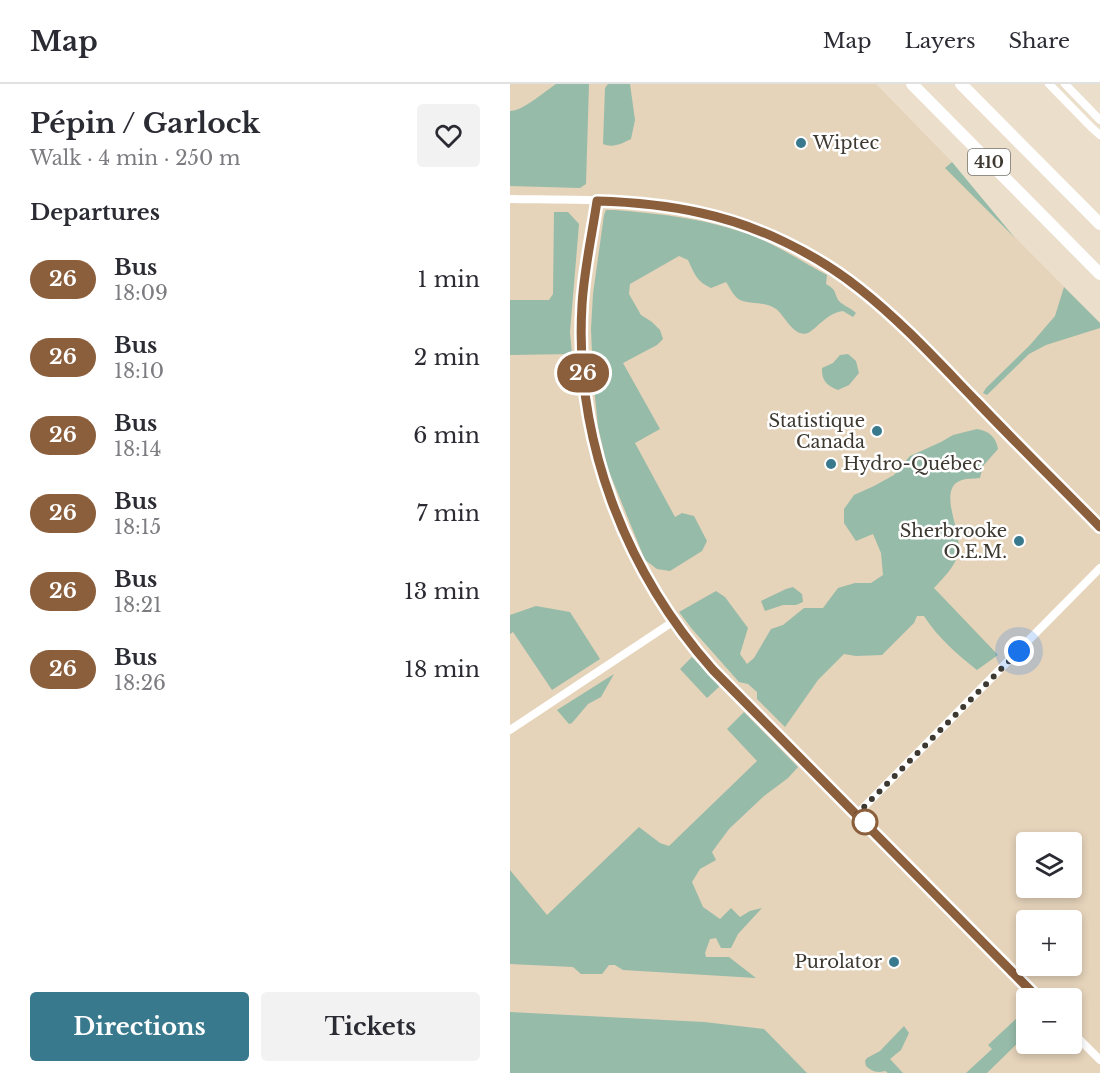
<!DOCTYPE html>
<meta charset="utf-8">
<style>
:root{--surface:#fff;--page:#f2f2f3;--text:#2b2b33;--muted:#7c7c81;--line:#e1e1e2;--accent:#39798d}
body{margin:0;font-family:"Libre Baskerville",serif;background:var(--page);color:var(--text);height:100vh;display:flex;flex-direction:column;font-size:22px;white-space:nowrap}
*{box-sizing:border-box;margin:0}
p{font-size:20px;color:var(--muted)}
.icon{flex:none;width:33px;height:33px;fill:none;stroke:currentColor;stroke-width:2;stroke-linecap:round;stroke-linejoin:round}
.map{position:relative;flex:1;overflow:hidden}
.sheet{display:flex;flex-direction:column;background:var(--surface);width:510px}
.sheet>*{flex:none}
.badge{padding:0 12px;border-radius:20px;font-size:21px;line-height:39px}
.controls{position:absolute;left:506px;top:748px;display:grid;gap:12px}
.controls a{display:grid;place-items:center;width:66px;height:66px;border-radius:6px;background:var(--surface);box-shadow:0 3px 9px #0003;font-size:30px}
.you{position:absolute;width:30px;height:30px;margin:-15px;border:4px solid #fff;border-radius:50%;background:#1a73e8;box-shadow:0 0 0 9px #1a73e833}
.map>.badge{position:absolute;translate:-50% -50%;box-shadow:0 0 0 3px #fff}
h2{padding:0 30px;font-size:22px;line-height:54px}
.round{display:grid;place-items:center;flex:none;width:63px;height:63px;border-radius:6px;background:var(--page)}
.summary{display:flex;align-items:center;justify-content:space-between;height:102px;padding:0 30px}
h1{font-size:28px;font-weight:700;line-height:45px}
.cta{display:flex;gap:12px;margin-top:auto;padding:12px 30px}
.cta a{flex:1;height:69px;border-radius:6px;background:var(--accent);color:#fff;font-size:24px;font-weight:700;line-height:69px;text-align:center}
.cta a+a{background:var(--page);color:var(--text)}
ul{padding:0;list-style:none}
li{display:flex;align-items:center;gap:18px;height:78px;padding:0 30px}
li div{flex:1}
li b{display:block;font-size:22px}
li em{font-style:normal}
li .badge{min-width:66px;font-weight:700;text-align:center}
header{display:flex;align-items:center;gap:36px;box-sizing:border-box;height:84px;padding:0 30px;background:var(--surface);border-bottom:2px solid var(--line)}
header strong{font-size:28px}
nav{display:flex;gap:33px;margin-inline-start:auto;font-size:21px}
main{display:flex;flex:1;min-height:0}
.map>svg:first-child{display:block}
.built{fill:#e5d3ba;fill-rule:evenodd}
.green{fill:#96bba9}
.lines{fill:none;stroke-linecap:round;stroke-linejoin:round}
.minor{stroke:#fff;stroke-width:8}
.highway{stroke:#fff;stroke-width:12}
.line-casing{stroke:#fff;stroke-width:14}
.line{stroke:#8b5e3c;stroke-width:9}
.walk{stroke:#3d3830;stroke-width:6;stroke-dasharray:0 10.8}
.poi-dot{fill:#39798d;stroke:#fff;stroke-width:2}
.stop-dot{fill:#fff;stroke:#8b5e3c;stroke-width:3}
.labels{text-anchor:middle;dominant-baseline:central;stroke-width:5;stroke-linejoin:round;paint-order:stroke}
.shield{fill:#fff;stroke:#77746e;stroke-width:1.5}
.shield-label{font-size:16px;font-weight:bold;fill:#3d3830}
.poi-label{font-size:18px;fill:#3d3830;stroke:#fff;text-anchor:end}
</style>
<header>
<strong>Map</strong>
<nav><a>Map</a><a>Layers</a><a>Share</a></nav>
</header>
<main>
<section class="sheet">
<div class="summary"><div><h1>Pépin / Garlock</h1><p>Walk · 4 min · 250 m</p></div><a class="round"><svg class="icon" aria-label="heart" viewBox="0 0 24 24"><path d="M12 20l-8-8c-3-5 5-10 8-4 3-6 11-1 8 4z"/></svg></a></div>
<h2>Departures</h2>
<ul>
<li><span class="badge" style="background:#8b5e3c;color:#fff">26</span><div><b>Bus</b><p>18:09</p></div><em>1 min</em></li>
<li><span class="badge" style="background:#8b5e3c;color:#fff">26</span><div><b>Bus</b><p>18:10</p></div><em>2 min</em></li>
<li><span class="badge" style="background:#8b5e3c;color:#fff">26</span><div><b>Bus</b><p>18:14</p></div><em>6 min</em></li>
<li><span class="badge" style="background:#8b5e3c;color:#fff">26</span><div><b>Bus</b><p>18:15</p></div><em>7 min</em></li>
<li><span class="badge" style="background:#8b5e3c;color:#fff">26</span><div><b>Bus</b><p>18:21</p></div><em>13 min</em></li>
<li><span class="badge" style="background:#8b5e3c;color:#fff">26</span><div><b>Bus</b><p>18:26</p></div><em>18 min</em></li>
</ul>
<div class="cta"><a>Directions</a><a>Tickets</a></div>
</section>
<div class="map">
<svg width="590" height="989" viewBox="0 0 590 989">
<rect width="100%" height="100%" fill="#ebdecb"/>
<path class="built" d="M0,0H366L442,78L436,84L590,239V989H0ZM516,759H561V804H516ZM516,837H561V882H516ZM516,915H561V960H516Z"/>
<g class="green">
<path d="M46,0H79L76,100L70,104L0,102V27C13,27 34,8 46,0Z"/>
<path d="M98,0H120L125,36L121,55C111,60 103,64 93,60L95,4Z"/>
<polygon points="442,78 505,154 435,84"/>
<path d="M96,126H104C153,130 201,135 248,154C272,164 294,179 317,191L316,200C328,207 323,208 329,217C332,221 341,224 346,229L343,233L333,227C322,228 314,236 306,243C305,244 300,248 298,249C284,254 275,232 266,225C256,217 242,221 230,216C224,213 220,204 216,198L201,204C187,198 184,189 178,176L169,172L120,200L119,210L131,231L142,238L150,246L153,255L147,261L113,279L150,345L125,359L165,433L172,429L184,432L197,457L192,467L160,487L147,485L135,476L98,385L88,343L83,293L81,245L83,210L94,131Z"/>
<polygon points="44,128 58,128 69,140 60,248 62,270 0,271 0,216 39,216 43,210"/>
<polygon points="554,203 590,239 590,244 536,261 519,270 477,311 473,309 476,304 520,261 545,232"/>
<path d="M338,270L346,277L349,289L339,301L328,306C318,302 311,297 312,284L323,279L330,271Z"/>
<path d="M467,345C480,347 486,354 488,365L473,382L470,394C464,395 457,394 452,396C425,404 454,450 448,470C444,484 434,493 424,504L488,571L467,586C447,570 428,554 414,532H407L404,539L372,571L346,572L334,570L308,596L275,643L247,615V608L238,600L229,598L182,545L169,528L206,507L215,513L238,544L230,570L237,580L244,574L261,545L273,541L294,524H313L328,504L345,499H361L373,491L371,469L363,450L346,457L334,439V425L344,411L364,402L384,391L400,372L431,358L443,351Z"/>
<polygon points="283,503 292,510 293,518 286,521 273,521 255,527 251,517 276,505"/>
<polygon points="26,522 60,528 90,575 42,606 3,548 0,550 0,531"/>
<polygon points="182,573 210,602 197,614 170,585"/>
<polygon points="104,590 91,613 78,620 62,639 59,640 47,626"/>
<polygon points="234,628 288,683 278,694 254,712 219,745 202,768 206,776 190,785 182,798 193,823 210,835 221,824 230,833 240,827 252,824 228,850 221,864 211,864 206,854 200,855 195,869 196,873 219,873 246,894 113,886 105,881 99,881 92,890 71,890 63,883 0,880 0,786 37,831 129,743 150,759 159,762 247,677 217,645"/>
<polygon points="511,914 516,917 516,951 477,989 456,989 482,965 478,961 509,932 507,922 508,915"/>
<polygon points="0,928 194,938 254,945 297,989 0,989"/>
<path d="M394,942L399,949L391,966L380,975L393,989H378L375,987C367,989 363,988 356,982L355,977L357,974L370,967Z"/>
</g>
<g class="lines">
<g class="minor">
<polyline points="539,0 582,44 590,51"/>
<polyline points="555,0 590,36"/>
<path d="M0,115C65,116 131,114 194,130C249,143 304,169 348,204C392,238 430,281 469,320C509,361 550,402 590,443"/>
<path d="M87,117C82,158 72,198 71,239C68,367 119,492 203,586L530,915"/>
<polyline points="0,646 164,537"/>
<polyline points="347,730 590,484"/>
<polyline points="561,947 590,976"/>
</g>
<g class="highway">
<polyline points="402,0 590,190"/>
<polyline points="451,0 590,140"/>
</g>
</g>
<g class="lines">
<g class="line-casing">
<path id="line" d="M529,915L203,586C115,487 64,355 72,221C74,186 82,151 87,117C122,118 156,121 191,129C247,141 305,169 350,205C393,239 430,280 468,319C508,361 549,401 590,443"/>
</g>
<use href="#line" class="line"/>
<polyline class="walk" points="355,738 347,730 509,567"/>
</g>
<g class="poi-dot">
<circle cx="291" cy="59" r="6"/>
<circle cx="367" cy="347" r="6"/>
<circle cx="321" cy="380" r="6"/>
<circle cx="509" cy="457" r="6"/>
<circle cx="384" cy="878" r="6"/>
</g>
<circle class="stop-dot" cx="355" cy="738" r="12"/>
<g class="labels">
<rect class="shield" x="458" y="65" width="42" height="26" rx="4.5"/>
<g class="shield-label">
<text x="479" y="78">410</text>
</g>
<g class="poi-label">
<text x="303" y="59" text-anchor="start">Wiptec</text>
<text x="355" y="337">Statistique<tspan x="355" dy="21">Canada</tspan></text>
<text x="333" y="380" text-anchor="start">Hydro-Québec</text>
<text x="497" y="447">Sherbrooke<tspan x="497" dy="21">O.E.M.</tspan></text>
<text x="372" y="878">Purolator</text>
</g>
</g>
</svg>
<div class="controls">
<a><svg class="icon" aria-label="layers" viewBox="0 0 24 24"><path d="M12 4l9 5-9 5-9-5zM3 14l9 5 9-5"/></svg></a>
<a>+</a>
<a>−</a>
</div>
<div class="you" style="left:509px;top:567px"></div>
<b class="badge" style="left:73px;top:289px;background:#8b5e3c;color:#fff">26</b>
</div>
</main>
